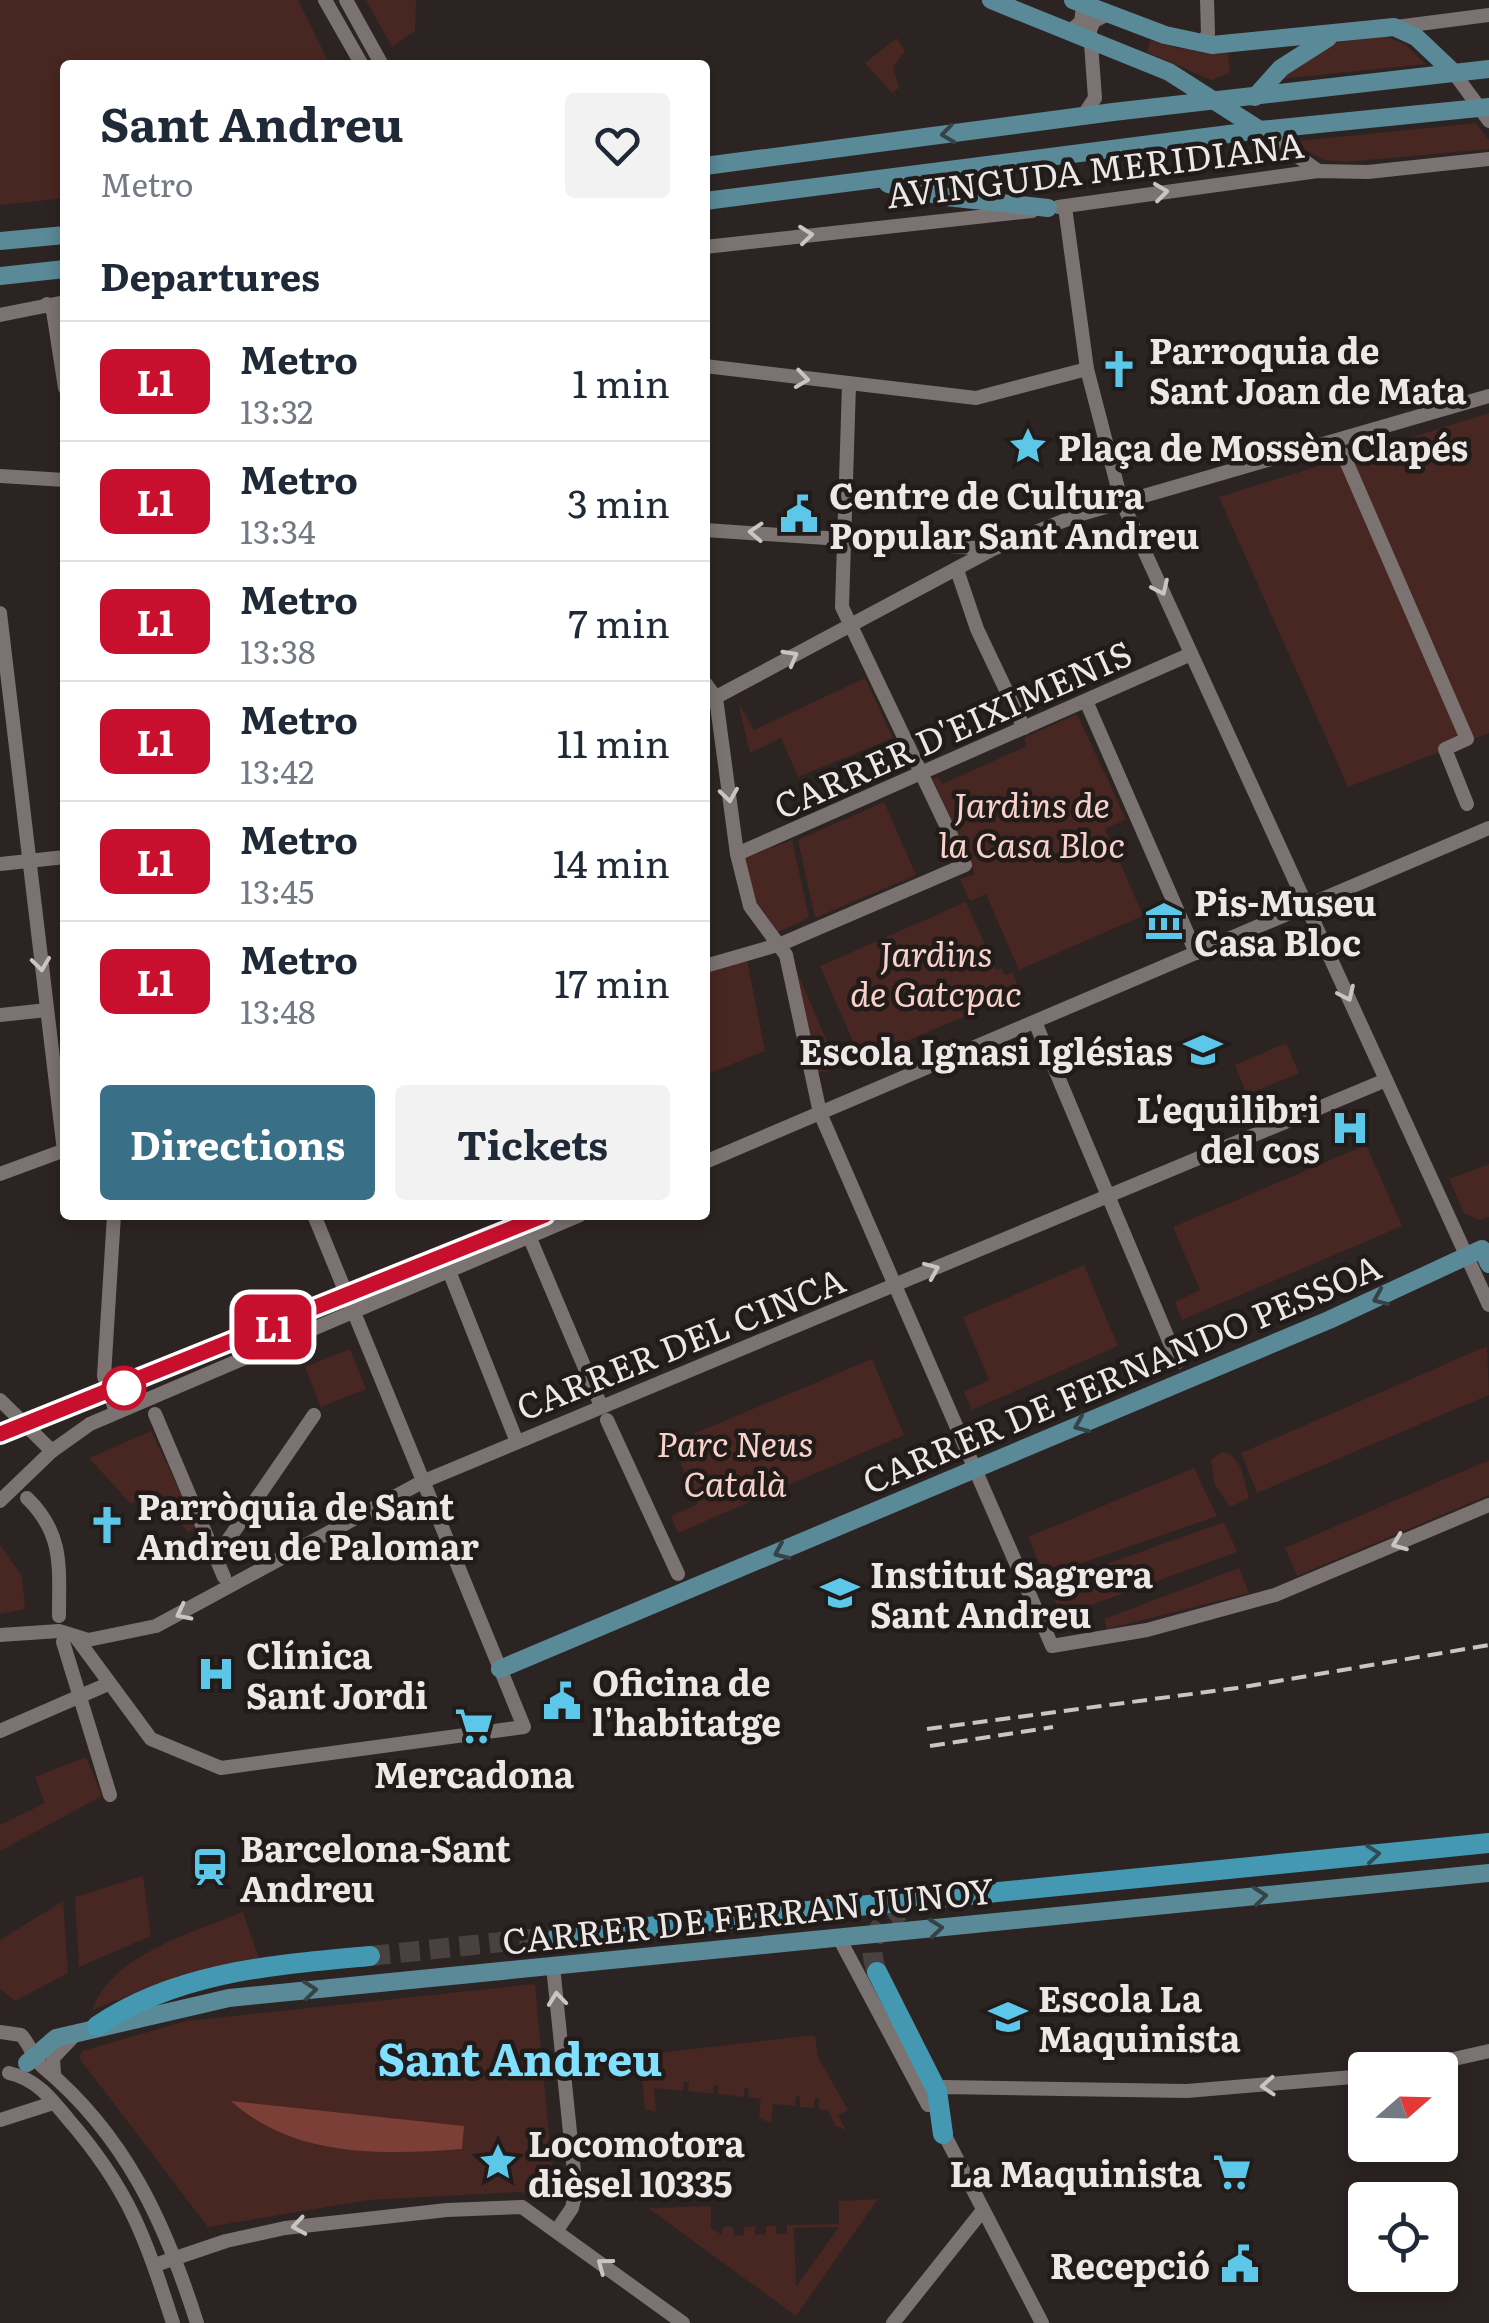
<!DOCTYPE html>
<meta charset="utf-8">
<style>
:root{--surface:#fff;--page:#f2f2f3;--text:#1f2937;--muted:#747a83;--line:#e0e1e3;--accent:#3a7087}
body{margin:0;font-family:Literata,serif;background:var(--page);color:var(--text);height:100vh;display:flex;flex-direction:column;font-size:38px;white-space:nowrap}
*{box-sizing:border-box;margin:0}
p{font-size:32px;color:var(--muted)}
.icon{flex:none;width:55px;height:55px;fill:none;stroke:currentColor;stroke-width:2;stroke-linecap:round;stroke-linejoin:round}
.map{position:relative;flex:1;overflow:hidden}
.sheet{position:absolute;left:60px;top:60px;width:650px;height:1160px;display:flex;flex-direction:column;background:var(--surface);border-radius:10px;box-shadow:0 5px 15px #0003}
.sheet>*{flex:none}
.badge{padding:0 20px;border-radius:15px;font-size:35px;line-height:65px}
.needle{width:65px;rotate:70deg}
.tools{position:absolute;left:1348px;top:2052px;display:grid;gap:20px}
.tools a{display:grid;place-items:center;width:110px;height:110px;border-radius:10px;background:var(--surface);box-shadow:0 5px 15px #0003;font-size:50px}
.map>.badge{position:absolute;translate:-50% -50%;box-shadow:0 0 0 5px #fff}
h2{padding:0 40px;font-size:38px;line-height:90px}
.round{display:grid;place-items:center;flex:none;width:105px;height:105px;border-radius:10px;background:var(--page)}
.headline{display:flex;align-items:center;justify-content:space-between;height:170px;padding:0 40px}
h1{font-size:48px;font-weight:700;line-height:75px}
.action{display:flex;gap:20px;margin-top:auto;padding:20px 40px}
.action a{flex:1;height:115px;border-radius:10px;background:var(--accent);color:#fff;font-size:40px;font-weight:700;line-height:115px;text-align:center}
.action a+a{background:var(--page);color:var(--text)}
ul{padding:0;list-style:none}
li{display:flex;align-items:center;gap:30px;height:120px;padding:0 40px;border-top:2px solid var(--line)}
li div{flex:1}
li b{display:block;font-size:38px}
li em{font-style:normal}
li .badge{min-width:110px;font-weight:700;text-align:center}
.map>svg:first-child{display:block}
.green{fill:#482621;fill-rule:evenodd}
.water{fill:#7b3f37}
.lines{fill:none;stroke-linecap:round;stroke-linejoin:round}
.highway-tunnel{stroke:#484140;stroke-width:20;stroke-dasharray:20 10;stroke-linecap:butt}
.minor{stroke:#7b7372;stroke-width:14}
.major{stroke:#5a8998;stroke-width:18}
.highway{stroke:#4498b2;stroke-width:20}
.rail{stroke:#c9c5c4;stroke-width:4;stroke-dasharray:15 8;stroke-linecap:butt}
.oneway{stroke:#354246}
.oneway2{stroke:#cac5c4}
.oneway3{stroke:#2f4d57}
.line-casing{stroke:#fff;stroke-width:22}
.line{stroke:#c8102e;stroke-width:15}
.stop-dot{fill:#fff;stroke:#c8102e;stroke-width:5}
.labels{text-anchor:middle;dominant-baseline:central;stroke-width:9;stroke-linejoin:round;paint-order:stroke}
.street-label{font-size:35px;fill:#ece8e7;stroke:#211b1a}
.poi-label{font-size:35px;font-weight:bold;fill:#ece8e7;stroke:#211b1a;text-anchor:start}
.park-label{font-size:35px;font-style:italic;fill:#f8d1ca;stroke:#211b1a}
.district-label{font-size:45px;font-weight:bold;fill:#81e0ff;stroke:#211b1a}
</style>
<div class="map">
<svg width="1489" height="2323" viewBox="0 0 1489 2323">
<rect width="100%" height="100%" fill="#2b2423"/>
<g class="green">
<polygon points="0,0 298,0 330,65 65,65 65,198 0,205"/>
<polygon points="366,0 416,0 415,31 392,47"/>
<polygon points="1385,36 1405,44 1426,64 1279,79 1322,45"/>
<polygon points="897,38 905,51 893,67 899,88 892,93 865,63"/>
<polygon points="1150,40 1177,48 1228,53 1230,73 1211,80 1147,52"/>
<polygon points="1476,123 1489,140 1489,149 1346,162 1324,160 1289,142"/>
<polygon points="1489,413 1489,733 1348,787 1219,497"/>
<polygon points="865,678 893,738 798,777 781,738 750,753 738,702 754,730"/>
<polygon points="1077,714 1126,819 1105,829 1142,913 1149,913 1019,970 986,894 970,901 960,879 975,874 933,779 938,777 942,784 1027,746 1024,738"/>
<polygon points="884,802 916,875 815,918 798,840"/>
<polygon points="792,840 809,918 775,933 759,913 744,858"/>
<polygon points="966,902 996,970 1002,968 1005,975 1012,972 1021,993 861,1060 820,966"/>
<polygon points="747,960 765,1051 705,1075 705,969"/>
<polygon points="794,965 839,1069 816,1073"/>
<polygon points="1286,1043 1299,1073 1247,1095 1235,1065"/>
<polygon points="1366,1145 1402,1226 1182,1320 1175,1302 1200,1290 1173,1227"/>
<polygon points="1489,1164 1489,1217 1480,1220 1464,1213 1449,1179"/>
<polygon points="1084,1265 1118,1346 972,1410 964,1392 989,1380 963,1317"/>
<polygon points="1487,1346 1489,1395 1257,1493 1241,1453"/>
<polygon points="350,1349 366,1389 321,1407 305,1367"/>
<polygon points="872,1359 904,1435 678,1533 671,1516 698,1504 672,1443"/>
<polygon points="151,1431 196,1525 189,1533 168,1510 163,1512 151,1493 131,1504 89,1458"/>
<polygon points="1222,1452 1231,1454 1241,1468 1249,1498 1230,1507 1215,1485 1211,1460"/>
<polygon points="1489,1460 1489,1495 1297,1576 1285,1548"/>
<polygon points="1194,1468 1217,1516 1045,1576 1028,1537"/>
<polygon points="1224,1522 1237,1552 1061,1616 1048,1585"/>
<polygon points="0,1545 22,1576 25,1609 0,1614"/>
<polygon points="1239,1568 1249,1593 1107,1629 1104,1619"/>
<polygon points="86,1757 102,1796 0,1851 0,1825 45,1803 35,1777"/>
<polygon points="143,1876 151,1936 79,1967 75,1897"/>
<polygon points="63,1901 68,1973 15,2001 0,1989 0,1940"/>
<path d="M243,1912L259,1959L181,1975L92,2010C113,1954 192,1933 243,1912Z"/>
<polygon points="535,1984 555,2200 519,2192 368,2200 208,2227 79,2058 82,2051 186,2021"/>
<polygon points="815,2035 818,2057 848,2110 838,2115 846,2130 836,2126 828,2110 819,2109 819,2098 815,2098 814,2108 800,2107 800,2097 796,2096 795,2106 773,2104 771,2123 759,2118 761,2099 749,2097 748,2088 744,2088 744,2097 718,2094 718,2085 714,2085 713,2094 688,2091 689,2082 684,2082 683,2091 654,2088 656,2112 645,2109 640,2055"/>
<path d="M878,2199L796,2316L648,2208L711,2206V2228L722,2235L723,2227H733L734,2236L744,2235V2227L755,2226V2235L766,2234V2226H776L777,2234H787V2225L839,2224V2201ZM839,2227L797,2285H796L794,2228Z"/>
</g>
<path class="water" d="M231,2101L464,2126L462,2149C382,2155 295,2158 231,2101Z"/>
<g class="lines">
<g class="highway-tunnel">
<polyline points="370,1956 558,1936"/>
<path d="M877,1972C866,1943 875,1924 902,1911"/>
</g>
<g class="minor">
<polyline points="325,0 362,65"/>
<polyline points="346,0 382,65"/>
<polyline points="1396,27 1489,15"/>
<polyline points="1070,31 1081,22 1084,0"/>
<polyline points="1203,44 1208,33 1207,0"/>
<polyline points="1454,73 1489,121"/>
<polyline points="1083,116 1095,98 1090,30 1094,21 1108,14"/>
<polyline points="1260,130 1317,170"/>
<polyline points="1058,207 1318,171 1368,172 1489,159"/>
<polyline points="1065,207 1087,369 1121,500 1489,1305"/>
<polyline points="705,247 1032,211"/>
<polyline points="47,304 53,311 65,388"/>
<polyline points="0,315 65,302"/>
<polyline points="705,366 976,398 1087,369"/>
<polyline points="1343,454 1467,739 1445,749 1467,804"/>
<polyline points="0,476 65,480"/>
<polyline points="705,530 992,549"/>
<polyline points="957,570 977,629 1024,728"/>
<polyline points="0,613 64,1151"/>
<polyline points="705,683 716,698 737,854 750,906 786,955 820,1113 1052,1646 1147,1630 1275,1595 1489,1505"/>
<polyline points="1086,701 1196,953"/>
<polyline points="705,703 993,549 1078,515 1489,396"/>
<polyline points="737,854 1191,654"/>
<polyline points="0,864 65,857"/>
<polyline points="705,966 781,944 965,865 842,607 849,385"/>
<polyline points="0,1015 47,1010"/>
<polyline points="1035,1022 1178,1362"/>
<polyline points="705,1162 1489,828"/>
<polyline points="0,1174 65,1150"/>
<polyline points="114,1215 104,1376 116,1412"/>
<polyline points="529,1236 601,1406"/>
<polyline points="449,1271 517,1442"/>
<polyline points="0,1400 52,1451"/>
<polyline points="155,1414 224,1577"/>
<polyline points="607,1420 678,1574"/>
<path d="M27,1498C64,1534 59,1567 59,1616"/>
<polyline points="0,1501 52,1451 90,1424 580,1215"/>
<polyline points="215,1559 314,1415"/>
<polyline points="0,1635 59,1631 88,1640 156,1626 422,1482 1386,1080"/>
<polyline points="75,1636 151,1739 221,1768 524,1727 314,1215"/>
<polyline points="63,1642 110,1795"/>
<polyline points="0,1731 108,1684"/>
<polyline points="839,1938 928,2105"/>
<polyline points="553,1966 576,2191 572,2208 557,2230"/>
<path d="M0,2032L21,2035C30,2044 33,2059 43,2067C125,2135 165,2222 197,2323"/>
<polyline points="1405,2070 1489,2051"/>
<path d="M9,2073C36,2079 51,2098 68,2119C129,2189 145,2237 173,2323"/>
<polyline points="54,2074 53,2058 74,2036"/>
<polyline points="924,2097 944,2087 1187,2091 1365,2076"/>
<polyline points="0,2120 53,2103"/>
<polyline points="941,2128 1042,2323"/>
<polyline points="155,2265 226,2241 285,2228 447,2210 522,2207 683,2323"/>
<polyline points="893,2323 983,2210"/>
</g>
<g class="major">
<polyline points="991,0 1169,72 1260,130"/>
<polyline points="1073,0 1165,35 1212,45 1394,27 1416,37 1454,73"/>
<polyline points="1255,97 1281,68 1328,38"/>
<polyline points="705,166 1113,112 1489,69"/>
<polyline points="888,184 946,197 1048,208"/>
<polyline points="705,201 1260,130 1489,107"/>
<polyline points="0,241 65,235"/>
<polyline points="0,276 65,269"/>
<polyline points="500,1669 1329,1320 1482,1249 1489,1264"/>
<polyline points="27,2063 56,2038 229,1998 1489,1873"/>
</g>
<g class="highway">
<polyline points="558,1936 1489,1843"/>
<polyline points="877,1972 937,2091 943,2134"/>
<path d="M97,2026C178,1971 275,1965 370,1956"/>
</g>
<g class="rail">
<polyline points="927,1729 1237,1688 1489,1645"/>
<polyline points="930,1746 1053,1727"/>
</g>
</g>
<defs><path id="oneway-chevron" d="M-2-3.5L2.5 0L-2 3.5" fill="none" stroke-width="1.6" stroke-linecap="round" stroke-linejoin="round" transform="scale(2.5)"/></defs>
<g class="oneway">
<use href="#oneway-chevron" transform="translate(948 134) rotate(172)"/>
<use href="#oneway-chevron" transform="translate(1380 1298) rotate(157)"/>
<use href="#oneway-chevron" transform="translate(1081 1425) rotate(157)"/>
<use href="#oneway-chevron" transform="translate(781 1552) rotate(156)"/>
<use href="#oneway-chevron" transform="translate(1260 1896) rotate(-6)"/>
<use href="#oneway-chevron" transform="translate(936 1928) rotate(-6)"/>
<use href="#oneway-chevron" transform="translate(310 1990) rotate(-6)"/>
</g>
<g class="oneway2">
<use href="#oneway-chevron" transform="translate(1161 192) rotate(-7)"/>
<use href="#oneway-chevron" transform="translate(806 235) rotate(-6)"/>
<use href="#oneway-chevron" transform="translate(802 379) rotate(8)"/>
<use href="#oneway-chevron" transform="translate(756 532) rotate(-177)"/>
<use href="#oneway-chevron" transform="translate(1161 588) rotate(65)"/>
<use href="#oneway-chevron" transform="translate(791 657) rotate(-29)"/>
<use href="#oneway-chevron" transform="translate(729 795) rotate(82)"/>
<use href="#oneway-chevron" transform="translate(41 964) rotate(83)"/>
<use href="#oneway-chevron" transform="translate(1347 994) rotate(65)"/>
<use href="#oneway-chevron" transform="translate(932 1270) rotate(-23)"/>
<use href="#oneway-chevron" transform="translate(1399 1543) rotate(158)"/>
<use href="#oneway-chevron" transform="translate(183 1613) rotate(153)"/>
<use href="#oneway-chevron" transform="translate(557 1999) rotate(-96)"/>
<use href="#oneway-chevron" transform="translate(1268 2086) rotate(176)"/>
<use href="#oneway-chevron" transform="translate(299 2226) rotate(171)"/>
<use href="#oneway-chevron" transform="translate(604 2265) rotate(-143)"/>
</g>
<use class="oneway3" href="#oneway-chevron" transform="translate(1373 1854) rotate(-6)"/>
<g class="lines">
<g class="line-casing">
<polyline id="line" points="0,1434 545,1215"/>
</g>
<use href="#line" class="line"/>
</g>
<defs>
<g id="church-bare" transform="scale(3)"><path d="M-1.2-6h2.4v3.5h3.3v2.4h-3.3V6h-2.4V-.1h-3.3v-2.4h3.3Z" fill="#5cc7e8" stroke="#211b1a" stroke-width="2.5" paint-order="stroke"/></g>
<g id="sight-bare" transform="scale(3)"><path d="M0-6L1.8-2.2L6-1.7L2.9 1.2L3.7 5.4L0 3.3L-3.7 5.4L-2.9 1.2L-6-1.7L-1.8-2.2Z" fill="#5cc7e8" stroke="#211b1a" stroke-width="2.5" paint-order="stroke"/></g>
<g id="civic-bare" transform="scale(3)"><path d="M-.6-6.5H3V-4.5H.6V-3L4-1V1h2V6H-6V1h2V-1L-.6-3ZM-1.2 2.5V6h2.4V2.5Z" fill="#5cc7e8" stroke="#211b1a" stroke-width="2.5" paint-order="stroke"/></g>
<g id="museum-bare" transform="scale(3)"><path d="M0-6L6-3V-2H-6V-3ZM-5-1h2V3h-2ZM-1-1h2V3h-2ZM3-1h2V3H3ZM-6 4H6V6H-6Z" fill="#5cc7e8" stroke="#211b1a" stroke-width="2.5" paint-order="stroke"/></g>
<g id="school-bare" transform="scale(3)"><path d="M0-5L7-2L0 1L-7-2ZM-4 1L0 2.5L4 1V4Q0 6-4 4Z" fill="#5cc7e8" stroke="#211b1a" stroke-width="2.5" paint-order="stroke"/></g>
<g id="hospital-bare" transform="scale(3)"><path d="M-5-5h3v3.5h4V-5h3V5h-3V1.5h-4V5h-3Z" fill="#5cc7e8" stroke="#211b1a" stroke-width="2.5" paint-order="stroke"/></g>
<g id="supermarket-bare" transform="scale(3)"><path d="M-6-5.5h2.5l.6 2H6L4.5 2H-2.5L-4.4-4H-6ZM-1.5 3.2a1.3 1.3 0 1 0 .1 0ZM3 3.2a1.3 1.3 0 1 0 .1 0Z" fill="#5cc7e8" stroke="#211b1a" stroke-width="2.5" paint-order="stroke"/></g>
<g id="station-bare" transform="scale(3)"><path d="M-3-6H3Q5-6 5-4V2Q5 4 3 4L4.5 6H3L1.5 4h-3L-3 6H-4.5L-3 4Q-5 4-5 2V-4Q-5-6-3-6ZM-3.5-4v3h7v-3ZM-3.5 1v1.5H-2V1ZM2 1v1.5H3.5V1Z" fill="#5cc7e8" stroke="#211b1a" stroke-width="2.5" paint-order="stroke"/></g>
</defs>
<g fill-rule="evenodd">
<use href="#church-bare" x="1119" y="369"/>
<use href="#sight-bare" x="1028" y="446"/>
<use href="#civic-bare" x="799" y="514"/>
<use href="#museum-bare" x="1164" y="921"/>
<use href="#school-bare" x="1203" y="1050"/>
<use href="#hospital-bare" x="1350" y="1128"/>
<use href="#church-bare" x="107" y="1525"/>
<use href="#school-bare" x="840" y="1593"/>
<use href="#hospital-bare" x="216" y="1674"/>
<use href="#civic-bare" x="562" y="1701"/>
<use href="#supermarket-bare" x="474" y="1726"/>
<use href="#station-bare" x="210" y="1867"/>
<use href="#school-bare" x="1008" y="2017"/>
<use href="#sight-bare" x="498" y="2162"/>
<use href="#supermarket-bare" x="1232" y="2172"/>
<use href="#civic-bare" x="1240" y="2264"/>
</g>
<circle class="stop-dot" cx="124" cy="1388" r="20"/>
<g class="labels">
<g class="street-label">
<text transform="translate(1095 168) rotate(-7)">AVINGUDA MERIDIANA</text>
<text transform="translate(952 728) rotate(-24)">CARRER D'EIXIMENIS</text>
<text transform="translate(680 1342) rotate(-22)">CARRER DEL CINCA</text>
<text transform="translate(1121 1372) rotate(-23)">CARRER DE FERNANDO PESSOA</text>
<text transform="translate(748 1914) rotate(-6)">CARRER DE FERRAN JUNOY</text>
</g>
<g class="poi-label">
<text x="1149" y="349">Parroquia de<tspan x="1149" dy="40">Sant Joan de Mata</tspan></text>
<text x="1058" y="446">Plaça de Mossèn Clapés</text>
<text x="829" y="494">Centre de Cultura<tspan x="829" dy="40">Popular Sant Andreu</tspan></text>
<text x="1194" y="901">Pis-Museu<tspan x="1194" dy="40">Casa Bloc</tspan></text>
<text x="1173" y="1050" text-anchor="end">Escola Ignasi Iglésias</text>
<text x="1320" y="1108" text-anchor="end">L'equilibri<tspan x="1320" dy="40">del cos</tspan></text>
<text x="137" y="1505">Parròquia de Sant<tspan x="137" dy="40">Andreu de Palomar</tspan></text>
<text x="870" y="1573">Institut Sagrera<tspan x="870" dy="40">Sant Andreu</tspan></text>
<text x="246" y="1654">Clínica<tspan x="246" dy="40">Sant Jordi</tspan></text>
<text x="592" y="1681">Oficina de<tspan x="592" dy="40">l'habitatge</tspan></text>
<text x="474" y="1773" text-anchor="middle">Mercadona</text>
<text x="240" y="1847">Barcelona-Sant<tspan x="240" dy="40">Andreu</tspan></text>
<text x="1038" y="1997">Escola La<tspan x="1038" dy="40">Maquinista</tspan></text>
<text x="528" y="2142">Locomotora<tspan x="528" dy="40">dièsel 10335</tspan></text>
<text x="1202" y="2172" text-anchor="end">La Maquinista</text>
<text x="1210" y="2264" text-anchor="end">Recepció</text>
</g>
<g class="park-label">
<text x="1032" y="803">Jardins de<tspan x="1032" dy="40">la Casa Bloc</tspan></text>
<text x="936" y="952">Jardins<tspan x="936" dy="40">de Gatcpac</tspan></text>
<text x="735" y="1442">Parc Neus<tspan x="735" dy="40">Català</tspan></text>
</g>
<g class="district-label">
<text x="520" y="2056">Sant Andreu</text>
</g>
</g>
</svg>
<div class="tools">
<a><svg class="needle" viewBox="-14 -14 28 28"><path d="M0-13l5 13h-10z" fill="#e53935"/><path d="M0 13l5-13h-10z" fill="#747a83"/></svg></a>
<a><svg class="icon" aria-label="locate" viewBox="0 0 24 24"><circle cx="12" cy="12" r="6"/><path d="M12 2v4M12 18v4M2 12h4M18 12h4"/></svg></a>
</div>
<b class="badge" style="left:273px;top:1327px;background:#c8102e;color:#fff">L1</b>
<section class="sheet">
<div class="headline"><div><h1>Sant Andreu</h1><p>Metro</p></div><a class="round"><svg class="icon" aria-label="heart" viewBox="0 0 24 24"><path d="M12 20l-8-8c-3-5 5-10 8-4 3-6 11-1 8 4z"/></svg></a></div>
<h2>Departures</h2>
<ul>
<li><span class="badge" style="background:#c8102e;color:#fff">L1</span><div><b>Metro</b><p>13:32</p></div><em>1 min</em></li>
<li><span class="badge" style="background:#c8102e;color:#fff">L1</span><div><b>Metro</b><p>13:34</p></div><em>3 min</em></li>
<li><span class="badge" style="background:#c8102e;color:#fff">L1</span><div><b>Metro</b><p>13:38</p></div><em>7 min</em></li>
<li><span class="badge" style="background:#c8102e;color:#fff">L1</span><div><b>Metro</b><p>13:42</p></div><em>11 min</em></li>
<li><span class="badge" style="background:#c8102e;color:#fff">L1</span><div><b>Metro</b><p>13:45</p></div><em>14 min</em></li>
<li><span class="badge" style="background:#c8102e;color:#fff">L1</span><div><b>Metro</b><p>13:48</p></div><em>17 min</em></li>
</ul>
<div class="action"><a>Directions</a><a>Tickets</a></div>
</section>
</div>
